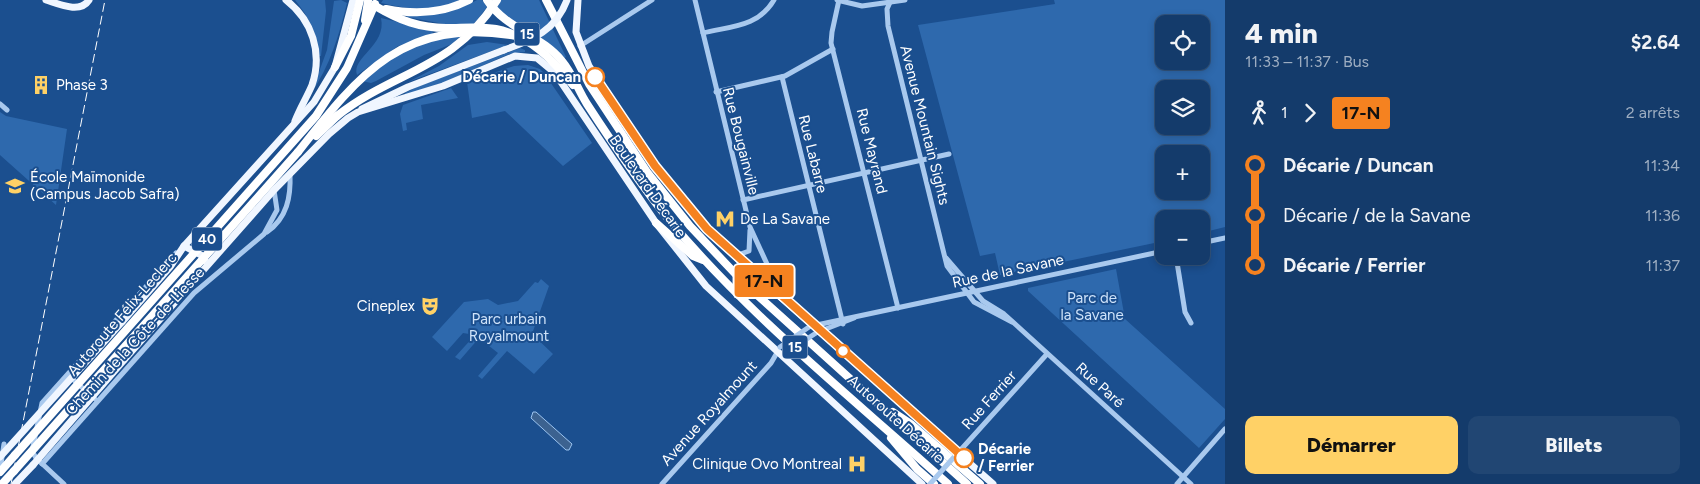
<!DOCTYPE html>
<html lang="fr">
<meta charset="utf-8">
<style>
:root{--surface:#143b6b;--page:#214673;--text:#f1f3f6;--muted:#9dadc1;--line:#33557e;--accent:#ffd166}
body{margin:0;font-family:Figtree,sans-serif;background:var(--page);color:var(--text);height:100vh;display:flex;flex-direction:column;font-size:19px;white-space:nowrap}
*{box-sizing:border-box;margin:0}
p{font-size:16px;color:var(--muted)}
.icon{flex:none;width:28px;height:28px;fill:none;stroke:currentColor;stroke-width:2;stroke-linecap:round;stroke-linejoin:round}
.map{position:relative;flex:1;overflow:hidden}
.details{display:flex;flex-direction:column;background:var(--surface);width:475px}
.details>*{flex:none}
.badge{padding:0 10px;border-radius:4px;font-size:18px;line-height:32px}
.fabs{position:absolute;left:1155px;top:15px;display:grid;gap:10px}
.fabs a{display:grid;place-items:center;width:55px;height:55px;border-radius:10px;background:var(--surface);box-shadow:0 2px 8px #0003,0 0 0 1px var(--line);font-size:25px}
.map>.badge{position:absolute;translate:-50% -50%;box-shadow:0 0 0 2px #fff}
.legs{display:flex;align-items:center;gap:8px;height:55px;padding:0 20px;font-size:16px}
.legs p{margin-inline-start:auto}
.summary{display:flex;align-items:center;justify-content:space-between;height:85px;padding:0 20px}
h1{font-size:28px;font-weight:800;line-height:38px}
.cta{display:flex;gap:10px;margin-top:auto;padding:10px 20px}
.cta a{flex:1;height:58px;border-radius:10px;background:var(--accent);color:#111;font-size:20px;font-weight:800;line-height:58px;text-align:center}
.cta a+a{background:var(--page);color:var(--text)}
ul{padding:0 20px;list-style:none}
li{display:flex;align-items:center;gap:18px;height:50px;font-size:19px}
li i{display:grid;place-items:center;width:8px;height:100%;margin:0 6px;background:currentColor}
li i::after{content:'';width:12px;height:12px;margin:-6px;border:4px solid;border-radius:50%;background:var(--surface)}
li p{margin-inline-start:auto}
li:first-child i{background:linear-gradient(#0000 50%,currentColor 0)}
li:last-child i{background:linear-gradient(currentColor 50%,#0000 0)}
main{display:flex;flex:1;min-height:0}
.map>svg:first-child{display:block}
.green{fill:#2e69ad;fill-rule:evenodd}
.water{fill:#3c6290;stroke:#9cc4f0}
.lines{fill:none;stroke-linecap:round;stroke-linejoin:round}
.minor{stroke:#a9c9ee;stroke-width:5}
.major{stroke:#f0f6ff;stroke-width:7}
.highway{stroke:#fff;stroke-width:8}
.rail{stroke:#fff;stroke-width:1;stroke-dasharray:9 4;stroke-linecap:butt}
.minor-bridge{stroke:#a9c9ee;stroke-width:5}
.major-bridge{stroke:#f0f6ff;stroke-width:7}
.highway-bridge{stroke:#fff;stroke-width:8}
.line-1-casing{stroke:#fff;stroke-width:11}
.line-1{stroke:#f58220;stroke-width:8}
.stop-1-dot{fill:#fff;stroke:#f58220;stroke-width:2.5}
.labels{text-anchor:middle;dominant-baseline:central;stroke-width:4;stroke-linejoin:round;paint-order:stroke}
.shield{fill:#1b4f8f;stroke:#bbcadd;stroke-width:1}
.shield-label{font-size:14px;font-weight:bold;fill:#fff}
.stop-label{font-size:15px;font-weight:bold;fill:#fff;stroke:#1b4f8f;text-anchor:end}
.poi-label{font-size:15px;fill:#fff;stroke:#1b4f8f;text-anchor:start}
.street-label{font-size:15px;fill:#fff;stroke:#1b4f8f}
.park-label{font-size:15px;fill:#cfe3fa;stroke:#1b4f8f}
</style>
<main>
<div class="map">
<svg width="1225" height="484" viewBox="0 0 1225 484">
<rect width="100%" height="100%" fill="#1b4f8f"/>
<g class="green">
<path d="M295,0H325L326,11L321,56H319C317,34 309,17 295,0Z"/>
<path d="M341,0L347,3C339,36 330,65 311,94L327,50L334,1Z"/>
<path d="M383,0H459C434,13 408,9 381,3Z"/>
<path d="M477,0H482L487,7L474,24H444L407,17V15C433,14 454,13 477,0Z"/>
<polygon points="491,0 539,0 566,57 564,58 497,9"/>
<path d="M1054,0H1225V227L1201,233V219H1164V241L1000,275L995,253L980,256L918,25L1055,4ZM1164,24H1201V61H1164ZM1164,89H1201V126H1164ZM1164,154H1201V191H1164Z"/>
<path d="M381,18L432,30L433,34L398,46L357,75C351,57 387,46 381,18Z"/>
<polygon points="461,36 452,44 424,55 376,81 371,83 362,81 402,51 430,41"/>
<polygon points="487,42 508,45 408,82 439,66 468,45"/>
<polygon points="520,48 525,50 525,52 509,54 445,82 405,95 405,93 419,86"/>
<polygon points="528,65 540,69 544,73 592,143 563,166 505,111 472,118 467,82 514,66"/>
<polygon points="451,88 458,98 421,105 423,119 406,123 407,130 403,131 400,114 403,105"/>
<polygon points="0,112 6,116 67,129 56,205 0,155"/>
<polygon points="1116,269 1125,319 1225,409 1225,419 1199,448 1028,291 1028,288"/>
<polygon points="541,279 549,286 532,334 553,354 534,374 507,351 482,379 478,376 498,353 479,338 460,360 455,357 475,335 463,333 447,351 432,337 464,302 488,299 498,305 518,301 535,282 538,283"/>
</g>
<polygon class="water" points="533,412 536,412 572,444 569,450 566,450 531,418"/>
<g class="lines">
<g class="minor">
<polyline points="695,0 750,227 773,277 775,291"/>
<polyline points="837,0 862,6 905,0"/>
<polyline points="839,0 832,32 831,43 898,308"/>
<polyline points="891,0 887,9 888,26 947,266 974,302 1012,322"/>
<path d="M703,33C731,26 758,27 774,0"/>
<polyline points="580,46 652,0"/>
<polyline points="782,77 843,324"/>
<polyline points="716,92 785,76 833,49"/>
<polyline points="0,104 7,110"/>
<polyline points="743,200 949,154"/>
<path d="M267,232C287,218 291,197 290,174"/>
<polyline points="1201,243 1225,238"/>
<polyline points="735,256 749,251 750,230"/>
<polyline points="1176,256 1185,312 1191,323"/>
<polyline points="946,258 983,301 1004,314 1191,484"/>
<polyline points="812,326 1164,251"/>
<polyline points="818,332 854,318"/>
<polyline points="69,376 95,399"/>
<polyline points="957,454 1047,354"/>
<polyline points="42,464 194,293 264,234 277,210 274,190"/>
<polyline points="0,470 4,444"/>
<polyline points="64,484 36,458 32,451 42,403 176,253"/>
<polyline points="662,484 771,363 778,351"/>
<polyline points="1177,484 1225,429"/>
</g>
<g class="major">
<path d="M46,0C59,4 80,14 89,0"/>
<path d="M286,0C312,20 323,53 312,85C307,97 300,108 295,121"/>
<polyline points="578,0 576,32 589,66 655,166 696,217 741,262 993,484"/>
<polyline points="362,109 408,87 504,50"/>
<polyline points="184,246 201,255 206,262"/>
<polyline points="122,322 170,267 184,246 314,102 335,67 353,0"/>
<polyline points="124,360 274,190 329,134 348,118 358,112 443,86 515,56 537,58 555,73 656,223 706,286 922,484"/>
<polyline points="15,484 33,465"/>
</g>
<g class="highway">
<path d="M487,0C506,29 541,35 562,61C573,74 578,90 587,104C613,144 640,184 670,221C752,319 854,399 948,484"/>
<polyline points="546,0 589,84 647,172 690,226 746,285 967,484"/>
<path d="M377,7C399,20 420,28 446,28C463,28 480,26 496,29C530,36 552,59 573,85"/>
<path d="M386,9C415,15 442,14 469,0"/>
<polyline points="335,67 351,36 360,0"/>
<polyline points="316,136 337,116"/>
<path d="M298,152C360,73 404,17 516,36"/>
<polyline points="656,223 693,256 703,260"/>
<polyline points="893,412 911,424 980,484"/>
<polyline points="891,438 917,469 934,484"/>
<polyline points="0,472 15,455"/>
<polyline points="2,484 14,471"/>
</g>
<polyline class="rail" points="11,484 105,0"/>
<g class="minor-bridge">
<polyline points="780,347 809,327"/>
<polyline points="787,352 816,333"/>
<polyline points="930,484 955,456"/>
</g>
<g class="major-bridge">
<path d="M504,50C533,40 556,30 567,0"/>
<polyline points="0,457 122,322"/>
<polyline points="33,465 124,360"/>
</g>
<g class="highway-bridge">
<polyline points="365,20 368,1"/>
<path d="M337,116C395,70 453,70 497,0"/>
<polyline points="15,455 316,116 347,68 375,4"/>
<polyline points="14,471 298,152"/>
</g>
</g>
<g class="lines">
<g class="line-1-casing">
<polyline id="line-1" points="595,77 655,166 707,229 964,458"/>
</g>
<use href="#line-1" class="line-1"/>
</g>
<defs>
<g id="building-bare" transform="scale(1.5)"><path d="M-4-6H4V6H1V3H-1V6H-4ZM-2.5-4.3h1.7v1.8h-1.7ZM.8-4.3h1.7v1.8H.8ZM-2.5-1h1.7V.8h-1.7ZM.8-1h1.7V.8H.8Z" fill="#ffd166" stroke="#1b4f8f" stroke-width="2.5" paint-order="stroke"/></g>
<g id="school-bare" transform="scale(1.5)"><path d="M0-5L7-2L0 1L-7-2ZM-4 1L0 2.5L4 1V4Q0 6-4 4Z" fill="#ffd166" stroke="#1b4f8f" stroke-width="2.5" paint-order="stroke"/></g>
<g id="metro-bare" transform="scale(1.5)"><path d="M-5.5 5V-5H-3L0 0L3-5H5.5V5H3V-.5L0 4L-3-.5V5Z" fill="#ffd166" stroke="#1b4f8f" stroke-width="2.5" paint-order="stroke"/></g>
<g id="theatre-bare" transform="scale(1.5)"><path d="M-5-5.5Q0-4 5-5.5V0Q5 5 0 6Q-5 5-5 0ZM-3.3-2.5H-1v1.5H-3.3ZM1-2.5H3.3v1.5H1ZM-2.8 1Q0 5.5 2.8 1Z" fill="#ffd166" stroke="#1b4f8f" stroke-width="2.5" paint-order="stroke"/></g>
<g id="hospital-bare" transform="scale(1.5)"><path d="M-5-5h3v3.5h4V-5h3V5h-3V1.5h-4V5h-3Z" fill="#ffd166" stroke="#1b4f8f" stroke-width="2.5" paint-order="stroke"/></g>
</defs>
<g fill-rule="evenodd">
<use href="#building-bare" x="41" y="85"/>
<use href="#school-bare" x="15" y="186"/>
<use href="#metro-bare" x="725" y="219"/>
<use href="#theatre-bare" x="430" y="306"/>
<use href="#hospital-bare" x="857" y="464"/>
</g>
<g class="stop-1-dot">
<circle cx="595" cy="77" r="9"/>
<circle cx="843" cy="351" r="6"/>
<circle cx="964" cy="458" r="9"/>
</g>
<g class="labels">
<g class="shield">
<rect x="514.5" y="22.5" width="25" height="23" rx="4"/>
<rect x="192" y="227.5" width="30" height="23" rx="4"/>
<rect x="782.5" y="335.5" width="25" height="23" rx="4"/>
</g>
<g class="shield-label">
<text x="527" y="34">15</text>
<text x="207" y="239">40</text>
<text x="795" y="347">15</text>
</g>
<g class="stop-label">
<text x="581" y="77">Décarie / Duncan</text>
<text x="978" y="449" text-anchor="start">Décarie<tspan x="978" dy="17">/ Ferrier</tspan></text>
</g>
<g class="poi-label">
<text x="56" y="85">Phase 3</text>
<text x="30" y="177">École Maïmonide<tspan x="30" dy="17">(Campus Jacob Safra)</tspan></text>
<text x="740" y="219">De La Savane</text>
<text x="415" y="306" text-anchor="end">Cineplex</text>
<text x="842" y="464" text-anchor="end">Clinique Ovo Montreal</text>
</g>
<g class="street-label">
<text transform="translate(925 125) rotate(76)">Avenue Mountain Sights</text>
<text transform="translate(741 141) rotate(76)">Rue Bougainville</text>
<text transform="translate(872 151) rotate(76)">Rue Mayrand</text>
<text transform="translate(813 154) rotate(76)">Rue Labarre</text>
<text transform="translate(648 186) rotate(55)">Boulevard Décarie</text>
<text transform="translate(1008 271) rotate(-12)">Rue de la Savane</text>
<text transform="translate(122 314) rotate(-49)">Autoroute Félix-Leclerc</text>
<text transform="translate(135 341) rotate(-47)">Chemin de la Côte-de-Liesse</text>
<text transform="translate(1100 385) rotate(42)">Rue Paré</text>
<text transform="translate(989 400) rotate(-48)">Rue Ferrier</text>
<text transform="translate(709 413) rotate(-48)">Avenue Royalmount</text>
<text transform="translate(896 419) rotate(42)">Autoroute Décarie</text>
</g>
<g class="park-label">
<text x="1092" y="298">Parc de<tspan x="1092" dy="17">la Savane</tspan></text>
<text x="509" y="319">Parc urbain<tspan x="509" dy="17">Royalmount</tspan></text>
</g>
</g>
</svg>
<div class="fabs">
<a><svg class="icon" aria-label="locate" viewBox="0 0 24 24"><circle cx="12" cy="12" r="6"/><path d="M12 2v4M12 18v4M2 12h4M18 12h4"/></svg></a>
<a><svg class="icon" aria-label="layers" viewBox="0 0 24 24"><path d="M12 4l9 5-9 5-9-5zM3 14l9 5 9-5"/></svg></a>
<a>+</a>
<a>−</a>
</div>
<b class="badge" style="left:764px;top:281px;background:#f58220;color:#111">17-N</b>
</div>
<section class="details">
<div class="summary"><div><h1>4 min</h1><p>11:33 – 11:37 · Bus</p></div><b>$2.64</b></div>
<div class="legs"><svg class="icon" aria-label="walk" viewBox="0 0 24 24"><circle cx="13" cy="4" r="2"/><path d="M13 8l-2 6 4 7M11 14l-3 7M7 12l3-4h3l4 4"/></svg>1<svg class="icon" aria-label="forward" viewBox="0 0 24 24"><path d="M9 5l7 7-7 7"/></svg><b class="badge" style="background:#f58220;color:#111">17-N</b><p>2 arrêts</p></div>
<ul>
<li><i style="color:#f58220"></i><b>Décarie / Duncan</b><p>11:34</p></li>
<li><i style="color:#f58220"></i><span>Décarie / de la Savane</span><p>11:36</p></li>
<li><i style="color:#f58220"></i><b>Décarie / Ferrier</b><p>11:37</p></li>
</ul>
<div class="cta"><a>Démarrer</a><a>Billets</a></div>
</section>
</main>
